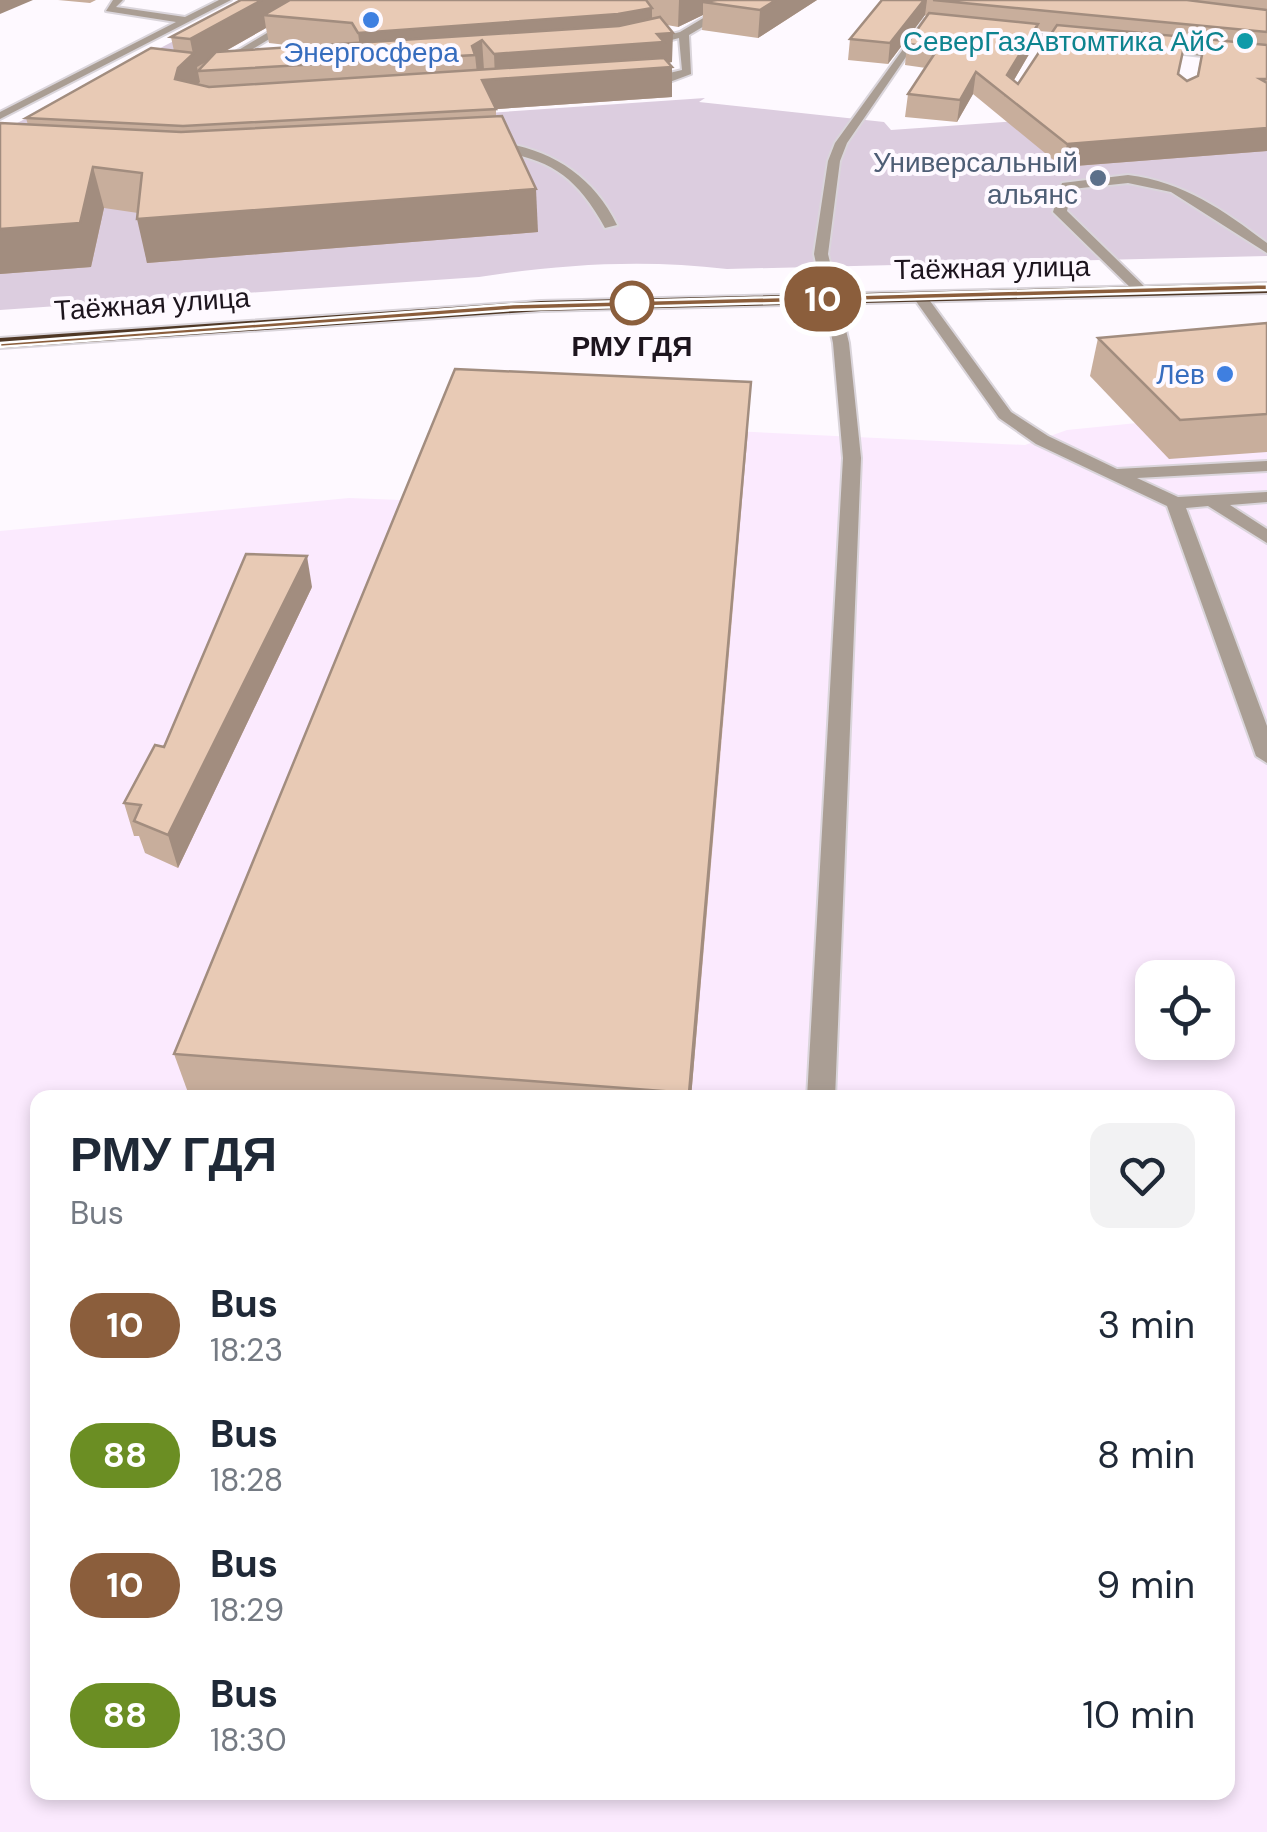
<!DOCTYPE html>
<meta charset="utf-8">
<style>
:root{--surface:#fff;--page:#f2f2f3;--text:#1f2937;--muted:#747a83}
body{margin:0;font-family:"DM Sans",sans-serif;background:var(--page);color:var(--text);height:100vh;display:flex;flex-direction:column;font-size:38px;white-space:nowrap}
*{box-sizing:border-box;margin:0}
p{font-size:32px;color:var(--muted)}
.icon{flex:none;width:55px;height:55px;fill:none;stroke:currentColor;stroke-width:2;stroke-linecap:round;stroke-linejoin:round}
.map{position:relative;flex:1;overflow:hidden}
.side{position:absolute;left:30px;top:1090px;width:1205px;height:710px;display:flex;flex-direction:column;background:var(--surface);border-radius:20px;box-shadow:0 5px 15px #0003}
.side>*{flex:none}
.badge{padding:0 20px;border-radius:32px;font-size:35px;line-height:65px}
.controls{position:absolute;left:1135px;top:960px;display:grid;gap:20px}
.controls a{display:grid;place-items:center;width:100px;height:100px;border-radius:20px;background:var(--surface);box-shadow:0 5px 15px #0003;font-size:50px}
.map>.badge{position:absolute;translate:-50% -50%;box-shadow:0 0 0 5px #fff}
.round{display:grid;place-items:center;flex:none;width:105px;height:105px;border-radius:20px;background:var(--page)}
.head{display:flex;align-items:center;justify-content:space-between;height:170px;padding:0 40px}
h1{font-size:48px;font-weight:800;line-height:75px}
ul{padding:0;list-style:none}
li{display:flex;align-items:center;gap:30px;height:130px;padding:0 40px}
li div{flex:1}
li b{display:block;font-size:38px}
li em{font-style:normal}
li .badge{min-width:110px;font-weight:700;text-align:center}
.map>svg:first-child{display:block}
.built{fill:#fbeafe;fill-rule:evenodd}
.green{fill:#dccddf}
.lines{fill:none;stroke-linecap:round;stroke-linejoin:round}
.minor-casing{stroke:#dad5db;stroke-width:4}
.highway-casing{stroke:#dad5db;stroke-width:4}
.minor{fill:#aa9e94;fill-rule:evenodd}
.highway{fill:#4f3826;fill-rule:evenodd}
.wall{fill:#c8ae9c;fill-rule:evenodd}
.shaded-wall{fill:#a28d7f}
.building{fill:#e8cab5;stroke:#a28d7f;stroke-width:2.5}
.line{fill:#8b5e3c;stroke:#fff;stroke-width:2.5}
.shop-dot{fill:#3f7fe0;stroke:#fef9ff;stroke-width:4}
.culture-dot{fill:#0f9aa8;stroke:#fef9ff;stroke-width:4}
.service-dot{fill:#5c6f8a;stroke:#fef9ff;stroke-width:4}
.stop-dot{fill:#fff;stroke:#8b5e3c;stroke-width:5}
.labels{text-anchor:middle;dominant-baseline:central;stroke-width:8;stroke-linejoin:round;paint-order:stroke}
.far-culture-label{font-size:28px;fill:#0d838f;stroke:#fef9ff;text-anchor:end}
.far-shop-label{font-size:28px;fill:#366cbe;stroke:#fef9ff}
.far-service-label{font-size:28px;fill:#4e5e75;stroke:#fef9ff;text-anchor:end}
.far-street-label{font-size:28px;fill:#1d151e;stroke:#fef9ff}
.far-stop-label{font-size:28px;font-weight:bold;fill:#1d151e;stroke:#fef9ff}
</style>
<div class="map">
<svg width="1267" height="1832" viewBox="0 0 1267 1832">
<rect width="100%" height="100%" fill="#fef9ff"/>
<path class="built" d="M1267,410V1832H0V531L349,498L427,501L459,418L1025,445L1067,430ZM1152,978H1218V1042H1152ZM38,1098H1228V1792H38Z"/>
<path class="green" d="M252,0L37,144L705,98L699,102L884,122L891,130L1267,103V256L727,269C643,259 563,264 479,277L0,310V132Z"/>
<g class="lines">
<g class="minor-casing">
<g id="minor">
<polygon points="113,0 123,0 116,7 185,17 219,0 231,0 0,119 0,112 176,22 106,11"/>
<polygon points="322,0 334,0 221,68 212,66"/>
<polygon points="782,0 793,0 780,12 711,22 689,35 691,74 667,83 632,82 682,70 679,38 641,48 637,43 680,32 705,17 774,7"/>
<polygon points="925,19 930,22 847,143 840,161 828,254 849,343 861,458 835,1098 807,1098 843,458 833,343 814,254 828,161 835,143"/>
<polygon points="998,32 1081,38 1086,41 1081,44 1002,37"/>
<polygon points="1151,45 1267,57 1267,63 1147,50"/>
<path d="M484,141C542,144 591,171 617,225L605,228C573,169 543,157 480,148Z"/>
<path d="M1128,175C1184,182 1223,210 1267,243V253L1171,192L1128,183L1072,189L1067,211L1150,292L1138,295L1053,212L1062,183Z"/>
<polygon points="915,294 925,294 1011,412 1048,436 1117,469 1267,461 1267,471 1137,478 1178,497 1267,492 1267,502 1230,505 1267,529 1267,543 1208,506 1186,508 1267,726 1267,763 1256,756 1167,506 1036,444 999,418 913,297"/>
</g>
</g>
<g class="highway-casing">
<polygon id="highway" points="1267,283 1267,293 541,311 0,348 0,338 541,301"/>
</g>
<use href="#minor" class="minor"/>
<use href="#highway" class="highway"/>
</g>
<g class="wall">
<polygon points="58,0 96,0 90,3"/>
<path d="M241,0H817L758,38L702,30L703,15L678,27L667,25L672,62L669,63L672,97L496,109V116L538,232L147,263L138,213L104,208L91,267L0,274V123L28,125L26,118L174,51L171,37ZM266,28L269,43L304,47L224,52Z"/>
<path d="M882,0H1267V151L1062,167L973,94L957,122L905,117L908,94L926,68L905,65L907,44L927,17L925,15L888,64L848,60L850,39ZM1037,31L1052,32L1018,84L1014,80L1035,44ZM1185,45L1203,47L1197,76L1187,81L1178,74Z"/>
<polygon points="1267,323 1267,452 1169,459 1090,376 1098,338"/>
<polygon points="748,431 691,1098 190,1098 174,1054"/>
<polygon points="312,587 178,868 145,853 139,836 134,836 124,803 164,747"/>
</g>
<g class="shaded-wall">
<polygon points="0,0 33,0 0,14"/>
<polygon points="262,0 315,0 264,15 266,28 197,67 200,82 183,97 175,79 178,68 193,54 190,39"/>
<polygon points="679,0 817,0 758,38 760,10 703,2 703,15 678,27"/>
<polygon points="924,0 927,0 925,15 888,64 890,43"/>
<polygon points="652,8 652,36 482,40 484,70 477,74 475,55 362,62 358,33"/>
<polygon points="1038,24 1035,44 1004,97 1007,75"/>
<polygon points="673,33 672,62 664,63 672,67 672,97 484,110 482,80 495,79 494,54"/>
<polygon points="976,72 973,94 957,122 960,100"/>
<polygon points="1267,128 1267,151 1062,167 1067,144"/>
<polygon points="93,167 104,208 91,267 0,274 0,229"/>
<polygon points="536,189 538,232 147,263 137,219"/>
<polygon points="751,382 691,1098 689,1098"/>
<polygon points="307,556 312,587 178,868 168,835"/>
</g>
<g class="building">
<polygon points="241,0 262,0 190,39 171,37"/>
<polygon points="290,0 646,0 652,8 618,14 358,33 352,23 264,15"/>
<polygon points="717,0 776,0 760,10 703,2"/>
<polygon points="882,0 924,0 890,43 850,39"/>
<polygon points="933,0 1187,0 1267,10 1267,32"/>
<polygon points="929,13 1038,24 1007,75 1018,84 1057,25 1186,37 1178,74 1187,81 1198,76 1205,39 1267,45 1267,79 1260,79 1267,83 1267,128 1067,144 976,72 960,100 908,94 939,47 907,44"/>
<polygon points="660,17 673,33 657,34 664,42 494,54 482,40 472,46 475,55 198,71 216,52 619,26"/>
<polygon points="151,48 194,53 178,68 175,79 209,87 664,58 672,67 482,80 496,109 183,126 26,118"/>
<polygon points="502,116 536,189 137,219 142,173 93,167 80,223 0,229 0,123 181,132"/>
<polygon points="1267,323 1267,414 1180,420 1098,338"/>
<polygon points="455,369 751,382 689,1093 174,1054"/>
<polygon points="246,554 307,556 168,835 134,821 141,805 124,803 155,745 164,747"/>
</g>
<polygon class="line" points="1267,284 1267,290 513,310 0,347 0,343 513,304"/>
<g class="shop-dot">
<circle cx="371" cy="20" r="10"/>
<circle cx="1225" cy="374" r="10"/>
</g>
<circle class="culture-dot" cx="1245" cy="41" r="10"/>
<circle class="service-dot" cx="1098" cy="178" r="10"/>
<circle class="stop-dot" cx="632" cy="303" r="20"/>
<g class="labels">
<g class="far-culture-label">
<text x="1225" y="41">СеверГазАвтомтика АйС</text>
</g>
<g class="far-shop-label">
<text x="371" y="52">Энергосфера</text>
<text x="1205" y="374" text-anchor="end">Лев</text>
</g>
<g class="far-service-label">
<text x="1078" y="162">Универсальный<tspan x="1078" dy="32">альянс</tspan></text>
</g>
<g class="far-street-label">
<text transform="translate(992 268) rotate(-1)">Таёжная улица</text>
<text transform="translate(152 304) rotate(-4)">Таёжная улица</text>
</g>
<g class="far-stop-label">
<text x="632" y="346">РМУ ГДЯ</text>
</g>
</g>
</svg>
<div class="controls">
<a><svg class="icon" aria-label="locate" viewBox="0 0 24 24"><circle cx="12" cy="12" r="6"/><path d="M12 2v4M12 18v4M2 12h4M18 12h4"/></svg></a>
</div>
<b class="badge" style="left:823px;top:299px;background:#8b5e3c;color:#fff">10</b>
<section class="side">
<div class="head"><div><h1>РМУ ГДЯ</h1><p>Bus</p></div><a class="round"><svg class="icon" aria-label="heart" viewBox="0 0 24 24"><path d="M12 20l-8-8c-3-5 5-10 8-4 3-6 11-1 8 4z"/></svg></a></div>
<ul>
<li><span class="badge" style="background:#8b5e3c;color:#fff">10</span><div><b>Bus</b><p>18:23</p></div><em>3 min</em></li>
<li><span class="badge" style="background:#6b8e23;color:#fff">88</span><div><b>Bus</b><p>18:28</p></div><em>8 min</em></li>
<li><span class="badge" style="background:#8b5e3c;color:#fff">10</span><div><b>Bus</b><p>18:29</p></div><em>9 min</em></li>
<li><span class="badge" style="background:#6b8e23;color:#fff">88</span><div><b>Bus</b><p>18:30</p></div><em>10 min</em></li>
</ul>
</section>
</div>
